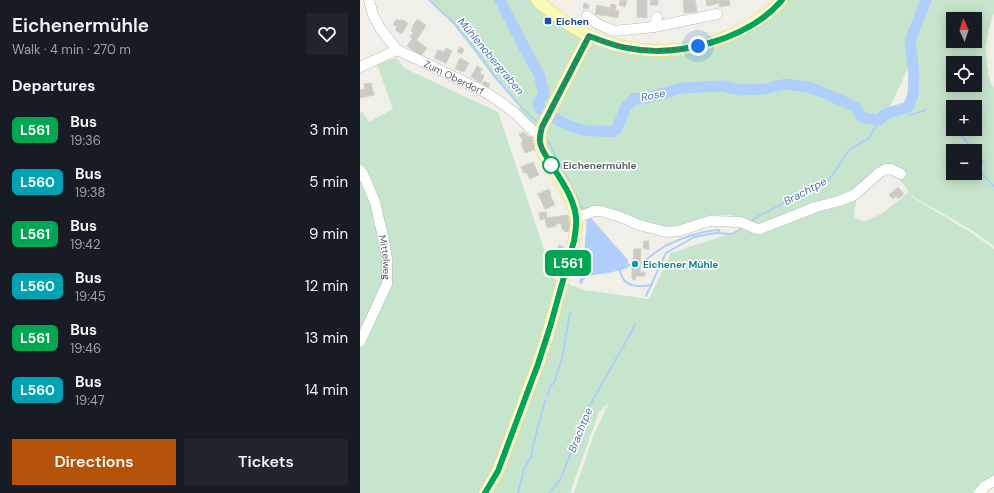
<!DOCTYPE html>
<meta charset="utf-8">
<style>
:root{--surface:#171b24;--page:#20242c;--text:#f1f3f6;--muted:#9ea1a6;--accent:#b45309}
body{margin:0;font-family:"DM Sans",sans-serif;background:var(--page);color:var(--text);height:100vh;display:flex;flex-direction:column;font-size:15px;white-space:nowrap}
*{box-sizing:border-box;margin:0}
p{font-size:13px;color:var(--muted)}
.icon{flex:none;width:22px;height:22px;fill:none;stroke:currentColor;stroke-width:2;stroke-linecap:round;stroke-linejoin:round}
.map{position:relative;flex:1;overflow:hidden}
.panel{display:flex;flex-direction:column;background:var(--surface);width:360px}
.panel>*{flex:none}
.badge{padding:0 8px;border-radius:6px;font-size:14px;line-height:26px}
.needle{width:26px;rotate:357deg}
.buttons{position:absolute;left:586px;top:12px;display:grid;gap:8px}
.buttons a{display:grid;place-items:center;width:36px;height:36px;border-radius:0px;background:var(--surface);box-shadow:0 2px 10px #0003;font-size:20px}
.you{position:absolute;width:20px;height:20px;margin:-10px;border:3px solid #fff;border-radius:50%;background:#1a73e8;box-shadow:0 0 0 6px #1a73e833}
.map>.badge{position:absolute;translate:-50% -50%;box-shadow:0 0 0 2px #fff}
h2{padding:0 12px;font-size:15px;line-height:36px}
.round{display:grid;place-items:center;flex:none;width:42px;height:42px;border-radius:0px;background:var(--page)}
.overview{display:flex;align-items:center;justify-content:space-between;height:68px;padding:0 12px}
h1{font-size:19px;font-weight:600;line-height:30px}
.button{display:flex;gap:8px;margin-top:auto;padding:8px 12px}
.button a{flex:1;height:46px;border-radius:0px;background:var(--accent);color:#fff;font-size:16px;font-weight:600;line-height:46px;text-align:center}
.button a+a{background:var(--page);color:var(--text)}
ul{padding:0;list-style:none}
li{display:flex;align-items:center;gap:12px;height:52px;padding:0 12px}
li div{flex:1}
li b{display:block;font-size:15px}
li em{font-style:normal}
li .badge{min-width:44px;font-weight:700;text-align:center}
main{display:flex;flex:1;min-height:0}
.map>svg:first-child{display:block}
.green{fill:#c7e5cc;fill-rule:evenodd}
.water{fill:#afcef9}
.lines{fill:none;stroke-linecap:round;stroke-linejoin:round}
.stream{stroke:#afcef9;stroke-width:2}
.river{stroke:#afcef9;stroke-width:11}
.building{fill:#cccac5;stroke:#d5d2c7}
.minor-casing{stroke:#babcc0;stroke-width:11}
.major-casing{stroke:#e8d76a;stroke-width:13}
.minor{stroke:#fff;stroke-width:10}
.major{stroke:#f9f8b4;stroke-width:12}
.line-casing{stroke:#fff;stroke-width:9}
.line{stroke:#00a651;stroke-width:6}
.walk{stroke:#5f6267;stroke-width:4;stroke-dasharray:0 7.2}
.transit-dot{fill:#1a4fb4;stroke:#fff;stroke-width:1.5}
.stop-dot{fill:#fff;stroke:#00a651;stroke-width:2}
.culture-dot{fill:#0f9aa8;stroke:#fff;stroke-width:1.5}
.labels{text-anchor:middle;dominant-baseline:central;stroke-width:3;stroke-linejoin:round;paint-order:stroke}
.transit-label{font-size:10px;font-weight:bold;fill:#164399;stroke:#fff;text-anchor:start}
.street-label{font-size:10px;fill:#5f6267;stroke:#fff}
.stop-label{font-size:10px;font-weight:bold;fill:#5f6267;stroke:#fff;text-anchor:start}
.culture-label{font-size:10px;font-weight:bold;fill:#0d838f;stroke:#fff;text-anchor:start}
.water-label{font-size:11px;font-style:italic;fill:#4f71b3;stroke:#fff}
</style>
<main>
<section class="panel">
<div class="overview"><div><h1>Eichenermühle</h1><p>Walk · 4 min · 270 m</p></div><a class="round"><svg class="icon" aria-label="heart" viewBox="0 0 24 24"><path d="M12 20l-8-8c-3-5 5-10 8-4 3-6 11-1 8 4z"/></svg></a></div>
<h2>Departures</h2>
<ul>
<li><span class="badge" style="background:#00a651;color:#fff">L561</span><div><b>Bus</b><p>19:36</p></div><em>3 min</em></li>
<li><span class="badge" style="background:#00a3b4;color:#fff">L560</span><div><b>Bus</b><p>19:38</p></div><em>5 min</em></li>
<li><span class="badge" style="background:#00a651;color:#fff">L561</span><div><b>Bus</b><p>19:42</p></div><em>9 min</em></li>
<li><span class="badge" style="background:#00a3b4;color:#fff">L560</span><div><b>Bus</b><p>19:45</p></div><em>12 min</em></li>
<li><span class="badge" style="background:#00a651;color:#fff">L561</span><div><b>Bus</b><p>19:46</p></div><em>13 min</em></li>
<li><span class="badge" style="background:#00a3b4;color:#fff">L560</span><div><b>Bus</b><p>19:47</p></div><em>14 min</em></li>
</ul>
<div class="button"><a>Directions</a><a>Tickets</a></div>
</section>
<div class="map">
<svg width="634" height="493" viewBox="0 0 634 493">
<rect width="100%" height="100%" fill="#f0f0e8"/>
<g class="green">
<polygon points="69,0 173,0 225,38 179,129 157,111 160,107 134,77 93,24"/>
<path d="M427,0H634V13L629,28L626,46L627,67L630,81L634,88V246L613,231L552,196V197L612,233L634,249V475L621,482L613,493H214L234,434L249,403L239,412L210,493H128L184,365L202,308L197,306L153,431L122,493H0V113L2,112L9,122L33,109L17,64L37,58L44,68L138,112L194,279L224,290L289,299L311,253L388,228L394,223L384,218L371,215L347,216L313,227L280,223L220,212L187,149L184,140L187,130L198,110L230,40L324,52ZM593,19H615V41H593ZM593,63H615V85H593ZM549,66L548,108L526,116ZM593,107H615V129H593ZM593,151H615V173H593ZM528,171L534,173L548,190V193L523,213L504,222L495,218L494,211L497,199Z"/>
</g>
<polygon class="water" points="230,217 268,260 268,268 253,272 227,276 224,279 222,284 219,283 224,256 227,219"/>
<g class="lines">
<g class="stream">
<polyline points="69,0 94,23 112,45 135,77 161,107 178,123"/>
<polyline points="542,109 550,115 566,110"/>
<polyline points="591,123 593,125"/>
<polyline points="596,129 614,151"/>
<polyline points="185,135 223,210"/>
<polyline points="615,152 623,162 619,171 634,186"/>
<polyline points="390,222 397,217 469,180 489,150 509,138 519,120"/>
<path d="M280,264C288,258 297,251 305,246C322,238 340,231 359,230L360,233"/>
<polyline points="268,265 270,265"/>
<path d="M260,270C263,288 277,287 292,285"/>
<polyline points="286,296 306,253 334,237 355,233 372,234 384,227"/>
<polyline points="187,396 190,387 195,381 202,358 210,313"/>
<polyline points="158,493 164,469 171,457 173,445 185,401"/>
<polyline points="189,493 200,480 231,403 272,331 275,324"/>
</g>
<path class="river" d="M140,0L167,53L179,74L184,94L178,103L179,108C193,117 207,127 224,130C233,132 243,130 252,132L257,129L265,108L275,98L282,99L322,88L362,86L381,90L404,89L426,84L447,87L457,90L487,103L496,108L500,115L505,118L519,120L525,114L548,107L553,95L554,74L550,41L566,0"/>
</g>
<g class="building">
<polygon points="260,0 267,1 265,7 259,5"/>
<polygon points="277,0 287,0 287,18 277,17"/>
<polygon points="291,0 298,0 298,5 290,5"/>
<polygon points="323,0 335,0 337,12 324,13"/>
<polygon points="346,0 369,0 370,5 360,7 359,3 347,6"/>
<polygon points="224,3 229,5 228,9 223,8"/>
<polygon points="251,4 256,5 255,10 250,8"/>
<polygon points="237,5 250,8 248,16 245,15 244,16 235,14"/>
<polygon points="250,8 259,11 258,18 248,16"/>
<polygon points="37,19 40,21 41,19 48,23 42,34 35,30 37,27 33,24"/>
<polygon points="57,19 66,25 61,34 55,30 53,32 51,31 53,28 52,27"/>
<polygon points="55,30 61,34 56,40 67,48 61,56 47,46 52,39 50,37"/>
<polygon points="100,47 104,49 102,54 97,52"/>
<polygon points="86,48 92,51 86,63 74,58 78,50 84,52"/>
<polygon points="100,58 109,63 104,72 95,69"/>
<polygon points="117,66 123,70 121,70 120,74 124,75 121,83 111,77"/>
<polygon points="124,81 130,84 128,88 122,85"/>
<polygon points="11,83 14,95 0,98 0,90 5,89 4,84"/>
<polygon points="163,131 165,134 166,133 168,137 162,139 159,134 162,133"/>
<polygon points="169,136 170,137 172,136 173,141 172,141 176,149 165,153 161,143 163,142 162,139"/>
<polygon points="173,162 179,175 170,179 167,173 164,173 164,172 162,172 163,171 161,167"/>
<polygon points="538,187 544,194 538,199 536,196 533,199 529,195"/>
<polygon points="189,189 191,194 190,195 195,205 185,209 178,194"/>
<polygon points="186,212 187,218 180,220 179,213"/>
<polygon points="208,215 210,228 209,228 209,231 205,232 204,231 203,229 202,229 201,223 196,224 196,226 187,228 185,218"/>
<polygon points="284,241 289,241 289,250 283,248"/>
<polygon points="199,245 204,247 202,254 196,252"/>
<polygon points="274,249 281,249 280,272 285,272 285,276 276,276 275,280 272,279 272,267 270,267 270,263 273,263"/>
</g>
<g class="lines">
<g class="minor-casing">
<g id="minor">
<polyline points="9,0 13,15 20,28 37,50"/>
<polyline points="227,16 238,24 254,31 294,27 297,17"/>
<polyline points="294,27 357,14"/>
<path id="s1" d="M0,67L37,50L55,58L125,92L136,99L155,113L174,132L180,134"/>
<path id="s2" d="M0,170L3,174L15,202L23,237L27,259V284L0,342"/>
<path d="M217,218L234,211H240L258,216L279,225L307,232L319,231L343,223L350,221L380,222C387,224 393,229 400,229L456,207L479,201L494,195L519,173L526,169H531L541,174"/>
<polyline points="619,493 625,486 634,481"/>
</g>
</g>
<g class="major-casing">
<g id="major">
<path d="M177,0C182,5 188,9 194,14C246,55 317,62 377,32C393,24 410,14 422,0"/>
<path d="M125,493L138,471L178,364L187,337L214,241C215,233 218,225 216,217C213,194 192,168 181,148C180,140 180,134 182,127L229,36"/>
</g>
</g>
<use href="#minor" class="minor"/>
<use href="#major" class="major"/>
</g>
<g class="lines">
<g class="line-casing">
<path id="line" d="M125,493L138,471L178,364L190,327L214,241C215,234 217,225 216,217C214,198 201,180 191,164C187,157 181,150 180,142C179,137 181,132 182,127L229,36C242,41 254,46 267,48C317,58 388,40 422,0"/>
</g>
<use href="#line" class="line"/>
<path class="walk" d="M191,165C183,149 177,146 182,127L229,36C237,39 245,42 252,44C280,52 310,52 338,46"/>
</g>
<rect class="transit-dot" x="184" y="17" width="8" height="8" rx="2"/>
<circle class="stop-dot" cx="191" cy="165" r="8"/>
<circle class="culture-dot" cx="275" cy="264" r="4"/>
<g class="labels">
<g class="transit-label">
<text x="196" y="21">Eichen</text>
</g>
<g class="street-label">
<text stroke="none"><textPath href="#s1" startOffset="104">Zum Oberdorf</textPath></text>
<text stroke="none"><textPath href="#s2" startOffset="92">Mittelweg</textPath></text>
</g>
<g class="stop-label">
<text x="203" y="165">Eichenermühle</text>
</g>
<g class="culture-label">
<text x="283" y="264">Eichener Mühle</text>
</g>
<g class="water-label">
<text transform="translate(131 56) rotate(50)">Mühlenobergraben</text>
<text transform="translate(293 95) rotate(-11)">Rose</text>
<text transform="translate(445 191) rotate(-28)">Brachtpe</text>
<text transform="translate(220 430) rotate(-68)">Brachtpe</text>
</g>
</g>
</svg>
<div class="buttons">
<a><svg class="needle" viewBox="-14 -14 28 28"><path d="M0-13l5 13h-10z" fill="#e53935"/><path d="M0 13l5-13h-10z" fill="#9ea1a6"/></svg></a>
<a><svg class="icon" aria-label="locate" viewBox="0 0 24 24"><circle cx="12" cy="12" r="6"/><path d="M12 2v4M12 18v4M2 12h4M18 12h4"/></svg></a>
<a>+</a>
<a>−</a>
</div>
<div class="you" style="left:338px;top:46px"></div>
<b class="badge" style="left:208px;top:263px;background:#00a651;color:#fff">L561</b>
</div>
</main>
